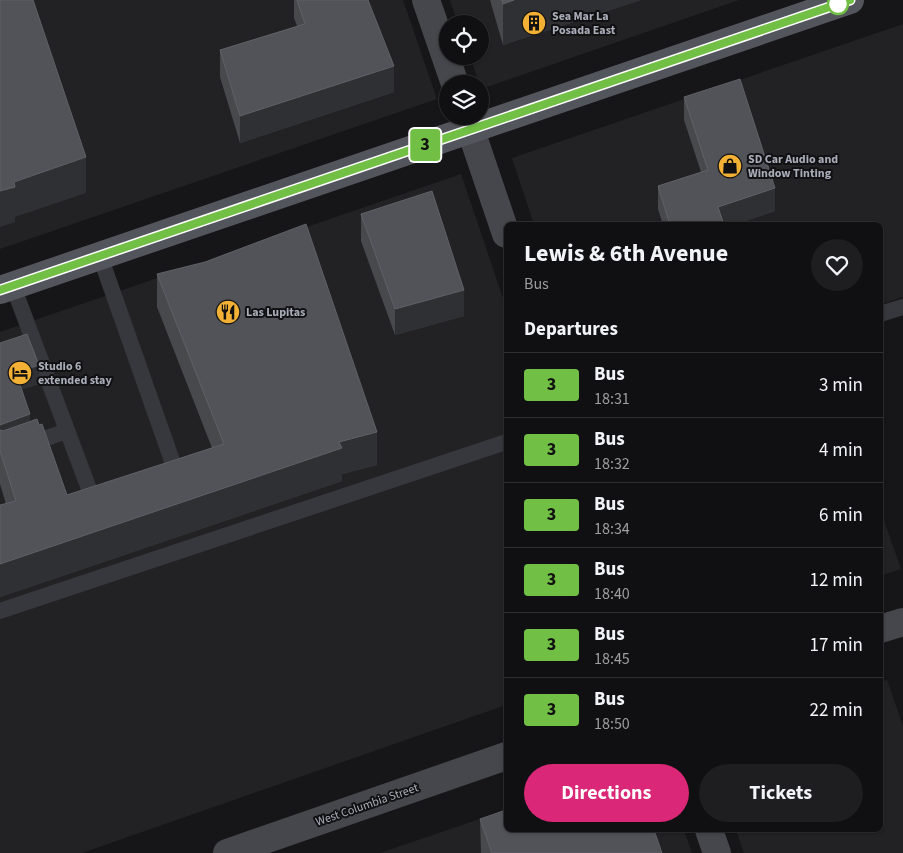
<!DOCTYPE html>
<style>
:root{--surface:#101012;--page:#1e1e20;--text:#f1f3f6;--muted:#9c9d9f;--line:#303032;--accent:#db2777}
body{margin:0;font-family:"Source Sans 3",sans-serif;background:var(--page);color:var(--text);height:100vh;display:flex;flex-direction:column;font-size:19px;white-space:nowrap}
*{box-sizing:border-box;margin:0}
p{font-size:16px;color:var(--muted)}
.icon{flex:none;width:28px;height:28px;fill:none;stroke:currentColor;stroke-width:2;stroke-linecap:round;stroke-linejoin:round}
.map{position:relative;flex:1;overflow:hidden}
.sheet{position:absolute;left:504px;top:222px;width:379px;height:610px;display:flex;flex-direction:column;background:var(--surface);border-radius:8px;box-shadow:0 1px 4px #0004,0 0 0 1px var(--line)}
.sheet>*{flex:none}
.badge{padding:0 10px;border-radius:4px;font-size:18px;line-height:32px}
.buttons{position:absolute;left:439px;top:15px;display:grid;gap:10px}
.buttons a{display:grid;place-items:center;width:50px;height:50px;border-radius:50%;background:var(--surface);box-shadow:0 1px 4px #0004,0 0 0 1px var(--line);font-size:25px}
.map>.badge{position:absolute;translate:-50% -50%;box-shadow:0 0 0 2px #fff}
h2{padding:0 20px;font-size:19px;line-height:45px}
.round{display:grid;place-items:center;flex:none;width:52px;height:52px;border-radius:26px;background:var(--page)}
.overview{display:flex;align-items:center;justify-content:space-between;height:85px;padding:0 20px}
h1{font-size:24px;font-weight:700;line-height:38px}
.action{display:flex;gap:10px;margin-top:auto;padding:10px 20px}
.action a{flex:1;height:58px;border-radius:30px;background:var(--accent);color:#fff;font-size:20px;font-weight:700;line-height:58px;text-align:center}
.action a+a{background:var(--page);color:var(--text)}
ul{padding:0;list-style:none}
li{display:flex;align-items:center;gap:15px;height:65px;padding:0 20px;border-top:1px solid var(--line)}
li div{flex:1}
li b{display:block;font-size:19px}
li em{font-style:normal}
li .badge{min-width:55px;font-weight:700;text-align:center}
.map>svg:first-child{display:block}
.built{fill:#222225}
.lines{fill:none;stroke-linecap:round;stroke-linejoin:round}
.lane{stroke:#37383d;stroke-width:16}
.secondary{stroke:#45474d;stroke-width:28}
.primary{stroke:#53555c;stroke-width:28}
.wall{fill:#47494d}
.shaded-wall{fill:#2f3033}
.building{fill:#525359;stroke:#5f6168}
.line-casing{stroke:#fff;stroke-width:11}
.line{stroke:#71bf44;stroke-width:8}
.stop-dot{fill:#fff;stroke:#71bf44;stroke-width:2.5}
.labels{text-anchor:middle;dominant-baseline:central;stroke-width:4;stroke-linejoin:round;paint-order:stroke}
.poi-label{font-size:12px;font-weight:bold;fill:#a8adb8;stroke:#111113;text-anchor:start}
.street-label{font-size:12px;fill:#a8adb8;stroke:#111113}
</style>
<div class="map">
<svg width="903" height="853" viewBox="0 0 903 853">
<rect width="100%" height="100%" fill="#161618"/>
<g class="built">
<polygon points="0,0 403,0 437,99 0,249"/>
<polygon points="450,0 739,0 481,89 470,56 480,56 480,24 458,24"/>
<polygon points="903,24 903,298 902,297 880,305 880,225 534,225 512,158"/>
<polygon points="461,174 506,307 506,705 82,853 0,853 0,332"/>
<polygon points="880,509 901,569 880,576"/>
<polygon points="887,680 903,726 903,853 744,853 736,830 880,830 880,682"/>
<polygon points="506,810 506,830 684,830 692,853 380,853"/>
</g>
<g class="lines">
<g class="lane">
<polyline points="100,256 175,469 162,473"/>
<polyline points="13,286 92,497 103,493"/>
<polyline points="880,314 903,307"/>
<polyline points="0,454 67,431"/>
<polyline points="0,611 506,442"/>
</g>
<g class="secondary">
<polyline points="426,0 455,84"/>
<polyline points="466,116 506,234"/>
<polyline points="880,629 903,622"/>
<polyline points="709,830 717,853"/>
<polyline points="227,853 506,756"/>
</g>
<polyline class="primary" points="0,290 850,0"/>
</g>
<g class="wall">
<polygon points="294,0 368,0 394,92 240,143 220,77 220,50 297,26 294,18"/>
<polygon points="490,0 641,0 503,45"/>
<polygon points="684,97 775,211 733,225 663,225 658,209 658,186 701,172 684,120"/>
<polygon points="361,214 464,316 395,335 361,241"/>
<polygon points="157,274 377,465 342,474 342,481 0,597 0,505 6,504 0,484 0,343 39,384 22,389 30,421 67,495 212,448 157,307"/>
<polygon points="480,819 662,853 481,853"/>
</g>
<g class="shaded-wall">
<polygon points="514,0 641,0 503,45 503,4"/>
<polygon points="394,66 394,92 240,143 240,116"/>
<polygon points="86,157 86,193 15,217 15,222 0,227 0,191 14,182"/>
<polygon points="775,188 775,211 733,225 718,225 718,207"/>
<polygon points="464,290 464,316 395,335 395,309"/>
<polygon points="39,365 39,384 16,391 16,373"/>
<polygon points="30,414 30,433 0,443 0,425"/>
<polygon points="377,432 377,465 342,474 342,481 0,597 0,564 339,442"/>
</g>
<g class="building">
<polygon points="0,0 33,0 86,157 14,182 15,187 0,191"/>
<polygon points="297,0 368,0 394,66 240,116 220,50 305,24"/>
<polygon points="502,0 514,0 503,4"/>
<polygon points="740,79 775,188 718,207 724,225 670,225 658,186 708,170 684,97"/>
<polygon points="432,191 464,290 395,309 361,214"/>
<polygon points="306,224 377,432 339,442 342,448 0,564 0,505 16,501 0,451 0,430 3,431 37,419 39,425 42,424 67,495 224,444 157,274 205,262"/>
<polygon points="27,334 39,365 16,373 30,414 0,425 0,343"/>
<polygon points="506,810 506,830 654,830 662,853 492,853 480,819"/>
</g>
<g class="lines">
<g class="line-casing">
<polyline id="line" points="0,290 850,0"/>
</g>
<use href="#line" class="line"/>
</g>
<defs>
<g id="building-disc" transform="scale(1.25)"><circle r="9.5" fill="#f2b134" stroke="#111113"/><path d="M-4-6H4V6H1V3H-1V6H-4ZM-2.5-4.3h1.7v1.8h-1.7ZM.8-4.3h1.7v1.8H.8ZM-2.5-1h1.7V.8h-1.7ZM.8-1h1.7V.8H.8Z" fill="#111"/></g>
<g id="shop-disc" transform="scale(1.25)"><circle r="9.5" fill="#f2b134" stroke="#111113"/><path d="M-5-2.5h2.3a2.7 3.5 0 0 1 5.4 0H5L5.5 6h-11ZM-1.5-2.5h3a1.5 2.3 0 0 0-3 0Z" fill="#111"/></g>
<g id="restaurant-disc" transform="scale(1.25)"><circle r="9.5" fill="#f2b134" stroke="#111113"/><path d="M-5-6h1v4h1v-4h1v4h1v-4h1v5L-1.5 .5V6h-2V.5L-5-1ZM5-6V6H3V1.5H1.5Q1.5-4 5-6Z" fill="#111"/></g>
<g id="hotel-disc" transform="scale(1.25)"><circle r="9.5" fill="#f2b134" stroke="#111113"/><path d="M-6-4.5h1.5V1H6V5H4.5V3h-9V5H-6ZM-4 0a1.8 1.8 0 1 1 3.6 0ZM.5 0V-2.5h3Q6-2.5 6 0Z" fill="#111"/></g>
</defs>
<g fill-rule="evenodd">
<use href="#building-disc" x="534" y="23"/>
<use href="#shop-disc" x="730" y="166"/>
<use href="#restaurant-disc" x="228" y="312"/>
<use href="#hotel-disc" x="20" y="373"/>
</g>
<circle class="stop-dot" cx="838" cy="4" r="10"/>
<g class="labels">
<g class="poi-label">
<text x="552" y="16">Sea Mar La<tspan x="552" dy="14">Posada East</tspan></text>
<text x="748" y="159">SD Car Audio and<tspan x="748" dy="14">Window Tinting</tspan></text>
<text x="246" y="312">Las Lupitas</text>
<text x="38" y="366">Studio 6<tspan x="38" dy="14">extended stay</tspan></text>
</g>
<g class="street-label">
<text transform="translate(367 805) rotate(-19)">West Columbia Street</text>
</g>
</g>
</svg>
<div class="buttons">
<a><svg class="icon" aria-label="locate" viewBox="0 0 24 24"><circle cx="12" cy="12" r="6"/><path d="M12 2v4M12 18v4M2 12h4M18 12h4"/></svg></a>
<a><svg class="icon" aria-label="layers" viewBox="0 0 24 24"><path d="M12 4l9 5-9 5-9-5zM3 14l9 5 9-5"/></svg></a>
</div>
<b class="badge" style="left:425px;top:145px;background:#71bf44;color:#111">3</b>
<section class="sheet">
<div class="overview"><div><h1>Lewis &amp; 6th Avenue</h1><p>Bus</p></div><a class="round"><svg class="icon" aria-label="heart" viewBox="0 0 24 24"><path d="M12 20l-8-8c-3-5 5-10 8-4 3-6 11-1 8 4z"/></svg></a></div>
<h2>Departures</h2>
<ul>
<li><span class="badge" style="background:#71bf44;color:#111">3</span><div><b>Bus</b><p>18:31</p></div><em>3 min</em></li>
<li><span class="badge" style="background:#71bf44;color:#111">3</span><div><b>Bus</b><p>18:32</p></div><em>4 min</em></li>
<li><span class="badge" style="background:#71bf44;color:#111">3</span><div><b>Bus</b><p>18:34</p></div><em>6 min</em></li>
<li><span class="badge" style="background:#71bf44;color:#111">3</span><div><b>Bus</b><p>18:40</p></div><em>12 min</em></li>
<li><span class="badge" style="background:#71bf44;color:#111">3</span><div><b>Bus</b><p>18:45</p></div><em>17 min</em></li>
<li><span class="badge" style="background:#71bf44;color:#111">3</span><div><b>Bus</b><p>18:50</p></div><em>22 min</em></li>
</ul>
<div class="action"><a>Directions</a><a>Tickets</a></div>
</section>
</div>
